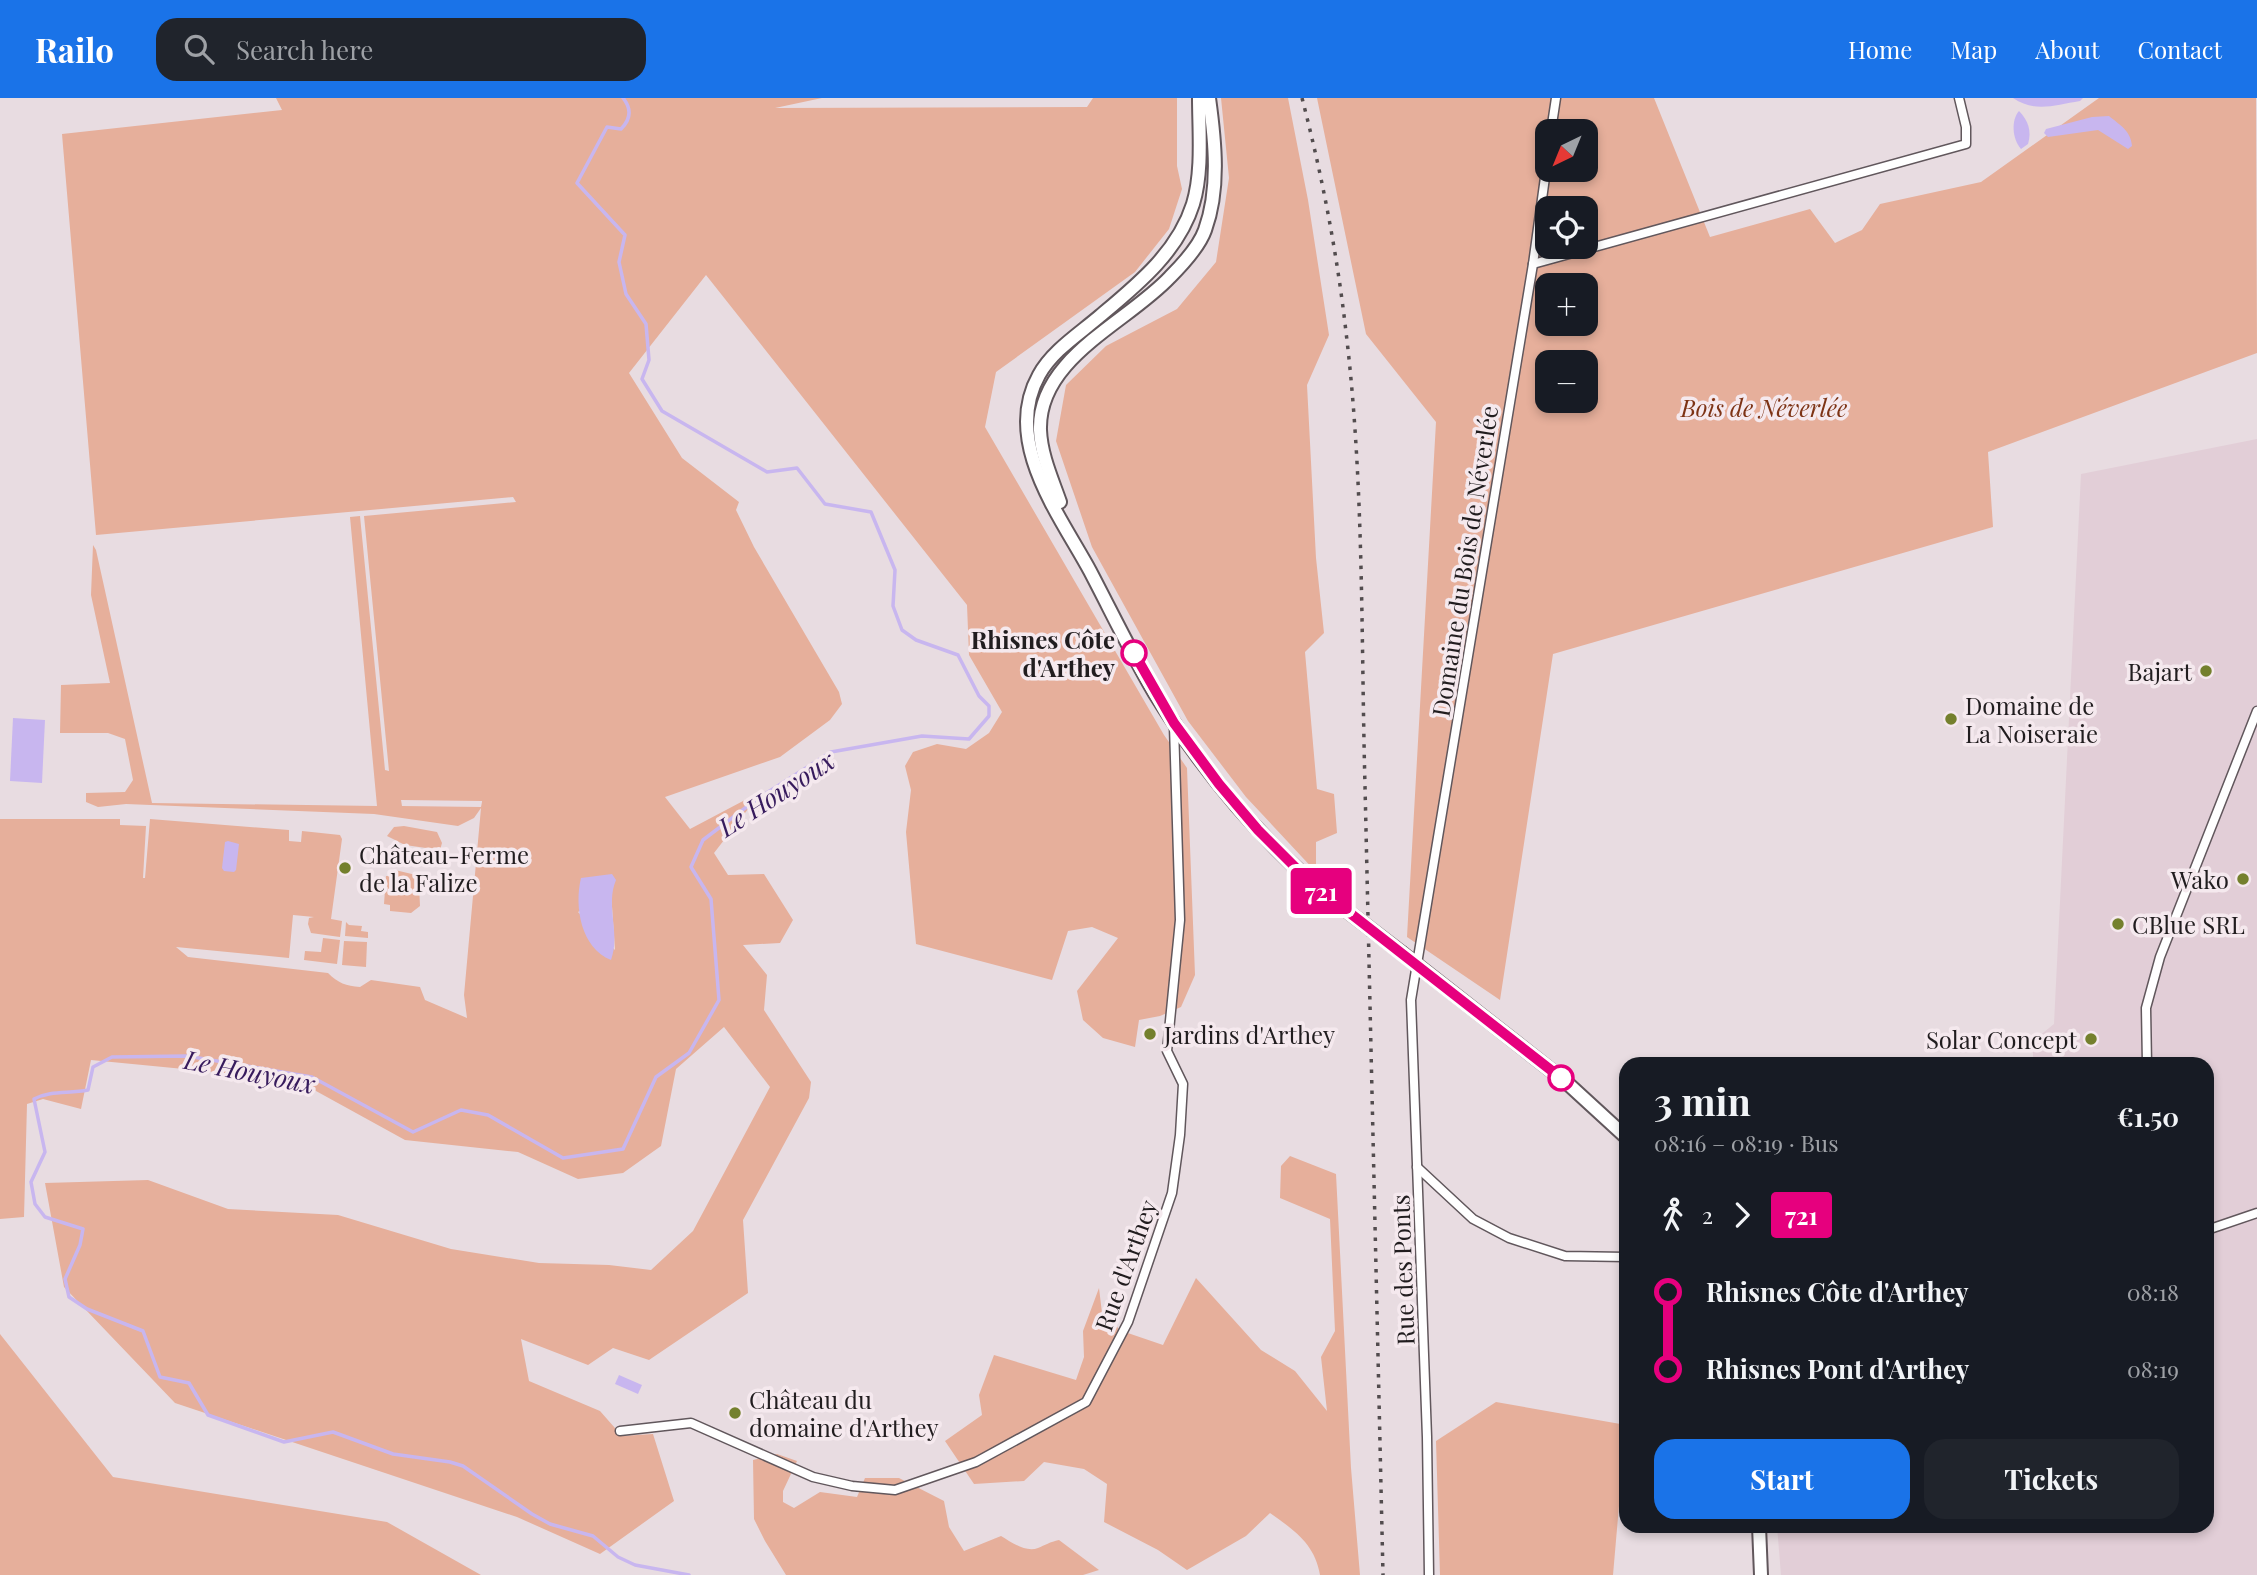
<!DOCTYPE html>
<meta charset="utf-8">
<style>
:root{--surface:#171b24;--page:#20242c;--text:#f1f3f6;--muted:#9ea1a6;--accent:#1a73e8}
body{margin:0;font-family:"Playfair Display",serif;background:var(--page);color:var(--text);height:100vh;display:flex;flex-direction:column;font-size:26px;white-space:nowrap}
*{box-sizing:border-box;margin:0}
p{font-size:23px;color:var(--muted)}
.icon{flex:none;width:38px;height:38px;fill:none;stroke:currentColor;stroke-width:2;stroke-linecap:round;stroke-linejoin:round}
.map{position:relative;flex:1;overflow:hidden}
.details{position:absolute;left:1619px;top:959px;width:595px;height:476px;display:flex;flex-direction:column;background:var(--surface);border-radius:21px;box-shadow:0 4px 10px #0003}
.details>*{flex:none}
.badge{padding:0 14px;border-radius:5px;font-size:24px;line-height:46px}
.needle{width:46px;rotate:223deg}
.tools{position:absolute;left:1535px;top:21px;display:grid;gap:14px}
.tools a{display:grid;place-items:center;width:63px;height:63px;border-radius:14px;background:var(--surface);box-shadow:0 4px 10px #0003;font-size:35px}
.map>.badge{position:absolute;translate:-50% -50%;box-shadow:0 0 0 4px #fff}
.legs{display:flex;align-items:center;gap:10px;height:77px;padding:0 35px;font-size:23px}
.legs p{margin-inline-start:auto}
.headline{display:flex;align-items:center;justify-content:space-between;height:119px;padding:0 35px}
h1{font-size:38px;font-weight:700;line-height:52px}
.cta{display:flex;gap:14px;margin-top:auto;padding:14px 35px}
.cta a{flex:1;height:80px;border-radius:21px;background:var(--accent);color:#fff;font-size:28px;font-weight:700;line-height:80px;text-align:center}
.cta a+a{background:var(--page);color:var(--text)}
ul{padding:0 35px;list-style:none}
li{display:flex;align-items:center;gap:24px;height:77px;font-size:26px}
li i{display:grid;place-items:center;width:10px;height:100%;margin:0 9px;background:currentColor}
li i::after{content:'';width:18px;height:18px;margin:-9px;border:5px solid;border-radius:50%;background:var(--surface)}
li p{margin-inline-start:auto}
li:first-child i{background:linear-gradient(#0000 50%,currentColor 0)}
li:last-child i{background:linear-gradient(currentColor 50%,#0000 0)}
header{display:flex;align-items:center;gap:42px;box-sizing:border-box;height:98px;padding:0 35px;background:var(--accent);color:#fff}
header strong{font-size:33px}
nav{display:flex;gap:38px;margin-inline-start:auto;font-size:24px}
.search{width:490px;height:63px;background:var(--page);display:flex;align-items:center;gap:18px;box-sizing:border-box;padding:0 24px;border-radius:21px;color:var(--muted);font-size:26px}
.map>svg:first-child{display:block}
.built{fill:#e2ced7}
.green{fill:#e6af9b;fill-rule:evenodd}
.water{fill:#c8b6ef}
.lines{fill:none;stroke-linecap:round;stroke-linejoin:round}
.stream{stroke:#c8b6ef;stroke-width:3.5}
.minor-casing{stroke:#61575c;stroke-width:11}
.secondary-casing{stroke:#61575c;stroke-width:16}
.minor{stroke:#fff;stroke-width:8}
.secondary{stroke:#fff;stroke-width:12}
.rail{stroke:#524c4e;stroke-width:3.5;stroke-dasharray:3.5 7;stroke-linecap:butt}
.secondary-bridge-casing{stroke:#61575c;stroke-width:16;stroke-linecap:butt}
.secondary-bridge{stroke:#fff;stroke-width:12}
.line-1-casing{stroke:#fff;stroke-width:16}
.line-1{stroke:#e6007e;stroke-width:10}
.stop-1-dot{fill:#fff;stroke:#e6007e;stroke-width:3.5}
.poi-dot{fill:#74802d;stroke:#f5e9ee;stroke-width:2.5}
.labels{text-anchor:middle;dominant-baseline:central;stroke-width:7;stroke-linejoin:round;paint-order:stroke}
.park-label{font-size:24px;font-style:italic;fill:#7d3315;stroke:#f5e9ee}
.street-label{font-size:24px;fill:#211d1f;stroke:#f5e9ee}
.stop-label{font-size:24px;font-weight:bold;fill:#211d1f;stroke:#f5e9ee;text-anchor:end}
.poi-label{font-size:24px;fill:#211d1f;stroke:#f5e9ee;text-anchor:start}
.water-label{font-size:26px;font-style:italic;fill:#371b5d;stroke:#f5e9ee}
</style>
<header>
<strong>Railo</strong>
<div class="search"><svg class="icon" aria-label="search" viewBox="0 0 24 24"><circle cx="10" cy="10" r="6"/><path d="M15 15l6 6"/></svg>Search here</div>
<nav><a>Home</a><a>Map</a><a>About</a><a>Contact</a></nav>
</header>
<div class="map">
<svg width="2257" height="1477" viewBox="0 0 2257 1477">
<rect width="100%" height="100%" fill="#e8dce1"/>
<polygon class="built" points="2257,341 2257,1477 1781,1477 1777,1428 2207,1428 2207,966 2033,966 2033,943 2054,926 2081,376"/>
<g class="green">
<path d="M276,0H822L775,10L1087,9L1093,0H1177V68L1182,91L1169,131L1135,174L996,274L985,329L1164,637L1187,670L1195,877L1181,909L1160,918L1139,922L1135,949L1103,940L1083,922L1077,893L1118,840L1092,829L1068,833L1052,882L916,846L906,734L911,692L905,668L913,654L937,646L966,651L989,635L1002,614L969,557L967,507L706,177L629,275L682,360L739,404L736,412L754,449L839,594L842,606L830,622L780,659L665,699L690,731L762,693L714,755L728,777L764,776L793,822L780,845L743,847L767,877L764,912L811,984L809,1000L743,1122L748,1195L649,1262L613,1250L588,1267L521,1241L529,1283L600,1313L622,1338L653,1336L674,1403L600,1456L517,1419L175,1305L64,1189L45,1085L148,1082L228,1111L338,1117L451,1151L539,1165L609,1167L651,1172L693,1133L770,989L724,929L676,971L661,1048L623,1075L578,1081L518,1054L405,1042L296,982L91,962L81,1011L43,1001L27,1006L24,1119L0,1121V721H120V727L146,728L143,780H145L150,721L289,732V743L301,744L302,733L340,737L342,741L331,821L342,823L340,839L311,835L308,826L309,820L314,819L293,817L289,860L176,849L188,859L328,875C338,885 346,888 360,889L371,882L420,889L425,902L467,920L464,897L481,710L474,720L458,728L374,716L126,706L98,709L86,704V695L125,694L133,682L125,641L108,635H60L61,587L110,585L91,497L93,447L96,452L152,705L377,708L350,419L360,418L385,672L389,673L364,418L516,404L513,399L96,437L62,36L282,12ZM401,702L482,703V704L481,709L402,708ZM611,794L615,852L578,814Z"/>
<polygon points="1221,0 1288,0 1308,102 1329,237 1307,287 1316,460 1324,535 1305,554 1317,691 1334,696 1337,735 1316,744 1316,774 1246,699 1188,623 1092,449 1056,343 1066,287 1106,248 1177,211 1216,164 1229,80"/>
<path d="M1317,0H1654L1710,139L1810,111L1835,145L1862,132L1880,106L1981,84L2099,0H2256L2257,255L1988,354L1993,429L1553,556L1500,902L1407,839L1436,324L1366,236ZM1547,33H1586V72H1547ZM1547,110H1586V149H1547ZM1547,187H1586V226H1547ZM1547,264H1586V303H1547Z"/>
<polygon points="404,728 437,734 442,745 440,752 405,747 387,738 394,729"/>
<polygon points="395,772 416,777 415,783 419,786 420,808 411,815 390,813 390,807 384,806 386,778 391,778"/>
<polygon points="346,824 349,827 362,828 361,833 368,834 368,840 345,838"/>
<polygon points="323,840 340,842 337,866 304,862 305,853 321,854"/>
<polygon points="344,843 367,844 366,869 342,867"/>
<path d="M1290,1058L1336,1076L1351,1370L1360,1477H1320C1315,1446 1294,1432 1270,1415L1246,1438L1187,1472L1158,1452L1104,1424L1107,1386L1084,1371L1044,1364L1024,1383L974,1386L945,1343L982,1317L979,1297L994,1257L1076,1282L1084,1259L1083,1233L1099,1190L1102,1215L1111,1217L1119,1232L1163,1247L1196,1180L1261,1252L1295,1273L1327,1313L1321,1259L1335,1233L1330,1121L1280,1100L1281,1068Z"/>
<polygon points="0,1236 113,1379 387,1424 481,1477 0,1477"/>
<polygon points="1496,1304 1626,1327 1613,1477 1440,1477 1436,1343"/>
<path d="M777,1356L797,1363L783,1393V1404L794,1410L820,1394L857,1399L865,1380H899L944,1403L949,1429L964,1453L1001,1438C1011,1444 1026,1455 1038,1450C1045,1447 1050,1444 1059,1442L1099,1472L1083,1477H786L765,1443L754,1421L753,1362Z"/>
</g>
<g class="water">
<path d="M2013,0H2083L2080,3C2055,7 2035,15 2013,0Z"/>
<path d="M2019,13C2028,22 2032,33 2028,46L2021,51C2012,41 2011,22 2019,13Z"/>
<path d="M2109,18C2120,27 2131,33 2132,48L2128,51L2098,32L2048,39L2044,35L2046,31L2092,19Z"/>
<polygon points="13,620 45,622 42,685 10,683"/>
<polygon points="228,743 239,746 236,772 234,774 224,773 222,770 225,744"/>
<path d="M612,776L616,782C605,808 621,836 611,862C581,850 574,809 581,780Z"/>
<polygon points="619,1277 642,1287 638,1296 615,1286"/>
</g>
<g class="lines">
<path class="stream" d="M623,0C632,11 631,21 621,31L607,29L577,85L625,137L619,164L626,196L646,226L649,262L642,281L662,313L767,374L797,370L825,406L871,414L895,472L893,508L902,532L916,542L958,557L979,598L989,608V618L969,641L922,638L831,654L757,701L703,742L691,769L711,801L719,902L689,955L656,979L623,1051L563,1060L488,1017L461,1012L413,1034L312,979L187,958L112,959L93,969L88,992C69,996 51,992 34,1001L45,1054L31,1084L35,1106L45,1119L83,1131L80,1147L65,1181L69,1199L87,1211L143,1233L160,1279L189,1285L208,1317L284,1344L333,1334L393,1356L450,1364L463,1368L532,1416L550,1426L593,1438L618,1459L635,1467L689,1477"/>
<g class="minor-casing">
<g id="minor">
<polyline points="1551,33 1556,0"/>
<polyline points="1533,166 1966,46 1966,29 1959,0"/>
<polyline points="2147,966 2146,910 2160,859 2257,613"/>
<polyline points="1417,1069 1473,1121 1509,1140 1565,1158 1626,1159"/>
<polyline points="2207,1132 2257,1115"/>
<polyline points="620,1333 691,1325 813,1379 852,1388 895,1392 976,1364 1086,1304 1128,1224 1172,1095 1180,1037 1183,986 1167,953 1180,822 1174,628"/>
<polyline points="1429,1477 1427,1339 1411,902 1533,166 1547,65"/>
</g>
</g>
<g class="secondary-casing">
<g id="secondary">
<path d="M1199,0C1199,33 1203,73 1193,106C1178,154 1137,187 1100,218C1079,236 1052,253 1039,277C1002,343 1059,416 1090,473C1111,513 1131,555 1154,594C1203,673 1265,748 1338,806"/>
<path d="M1060,404C1052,381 1041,357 1040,332C1038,260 1127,225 1170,179C1182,167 1199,149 1205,132C1220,91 1215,43 1209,0"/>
<polyline points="1402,855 1566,984 1626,1039"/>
<polyline points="1759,1428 1761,1477"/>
</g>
</g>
<use href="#minor" class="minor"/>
<use href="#secondary" class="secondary"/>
<path class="rail" d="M1302,0C1322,77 1337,155 1346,234C1364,384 1361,537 1365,688C1371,951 1377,1214 1383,1477"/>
<g class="secondary-bridge-casing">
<polyline id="secondary-bridge" points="1338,806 1402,855"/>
</g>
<use href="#secondary-bridge" class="secondary-bridge"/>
</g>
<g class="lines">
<g class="line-1-casing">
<polyline id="line-1" points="1134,555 1174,625 1219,686 1258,732 1309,783 1561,980"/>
</g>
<use href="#line-1" class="line-1"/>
</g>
<g class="stop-1-dot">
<circle cx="1134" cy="555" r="12"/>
<circle cx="1561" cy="980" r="12"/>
</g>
<g class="poi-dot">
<circle cx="2206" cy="573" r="7"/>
<circle cx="1951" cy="621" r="7"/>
<circle cx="345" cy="770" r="7"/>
<circle cx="2243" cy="781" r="7"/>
<circle cx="2118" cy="826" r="7"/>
<circle cx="1150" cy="936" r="7"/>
<circle cx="2091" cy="941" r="7"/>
<circle cx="735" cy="1315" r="7"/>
</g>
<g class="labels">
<g class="park-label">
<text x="1764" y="309">Bois de Néverlée</text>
</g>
<g class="street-label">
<text transform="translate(1464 463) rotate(-81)">Domaine du Bois de Néverlée</text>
<text transform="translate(1125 1167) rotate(-70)">Rue d'Arthey</text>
<text transform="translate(1402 1172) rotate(-92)">Rue des Ponts</text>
</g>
<g class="stop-label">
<text x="1115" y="541">Rhisnes Côte<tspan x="1115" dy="28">d'Arthey</tspan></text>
</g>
<g class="poi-label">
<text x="2192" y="573" text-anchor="end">Bajart</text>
<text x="1965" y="607">Domaine de<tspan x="1965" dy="28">La Noiseraie</tspan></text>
<text x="359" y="756">Château-Ferme<tspan x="359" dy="28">de la Falize</tspan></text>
<text x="2229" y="781" text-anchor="end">Wako</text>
<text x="2132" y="826">CBlue SRL</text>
<text x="1164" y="936">Jardins d'Arthey</text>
<text x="2077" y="941" text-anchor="end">Solar Concept</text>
<text x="749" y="1301">Château du<tspan x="749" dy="28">domaine d'Arthey</tspan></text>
</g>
<g class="water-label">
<text transform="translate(776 695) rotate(-33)">Le Houyoux</text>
<text transform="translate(250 973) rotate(11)">Le Houyoux</text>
</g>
</g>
</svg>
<div class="tools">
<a><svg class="needle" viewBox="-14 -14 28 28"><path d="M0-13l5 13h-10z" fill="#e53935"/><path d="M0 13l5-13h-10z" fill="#9ea1a6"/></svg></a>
<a><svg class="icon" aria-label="locate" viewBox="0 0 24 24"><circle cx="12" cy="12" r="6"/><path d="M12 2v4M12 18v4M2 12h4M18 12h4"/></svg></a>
<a>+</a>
<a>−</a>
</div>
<b class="badge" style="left:1321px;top:793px;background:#e6007e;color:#fff">721</b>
<section class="details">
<div class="headline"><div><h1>3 min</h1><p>08:16 – 08:19 · Bus</p></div><b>€1.50</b></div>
<div class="legs"><svg class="icon" aria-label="walk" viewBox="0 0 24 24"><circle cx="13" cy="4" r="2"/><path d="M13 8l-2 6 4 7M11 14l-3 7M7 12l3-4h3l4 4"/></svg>2<svg class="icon" aria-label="forward" viewBox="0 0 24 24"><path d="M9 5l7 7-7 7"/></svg><b class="badge" style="background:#e6007e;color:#fff">721</b></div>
<ul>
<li><i style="color:#e6007e"></i><b>Rhisnes Côte d'Arthey</b><p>08:18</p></li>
<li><i style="color:#e6007e"></i><b>Rhisnes Pont d'Arthey</b><p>08:19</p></li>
</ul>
<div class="cta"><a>Start</a><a>Tickets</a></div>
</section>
</div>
